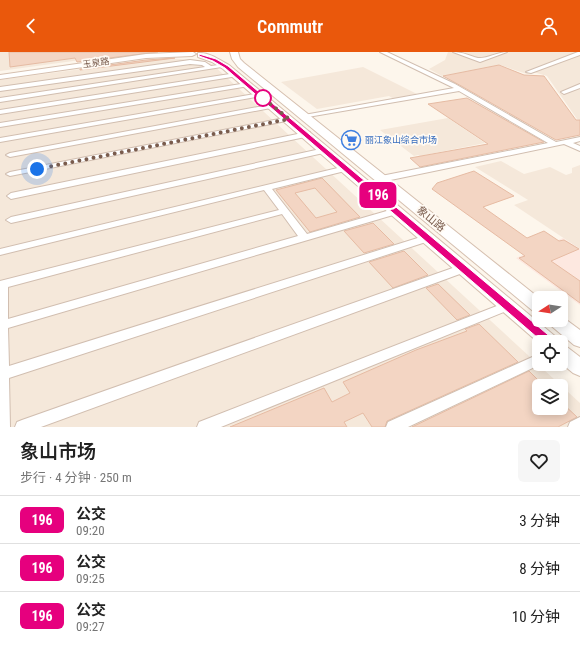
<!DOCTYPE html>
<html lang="zh">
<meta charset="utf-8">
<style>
:root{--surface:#fff;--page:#f6f6f6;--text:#222;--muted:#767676;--line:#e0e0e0;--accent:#ea580c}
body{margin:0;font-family:"Roboto Condensed","Noto Sans SC",sans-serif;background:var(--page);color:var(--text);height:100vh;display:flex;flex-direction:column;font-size:15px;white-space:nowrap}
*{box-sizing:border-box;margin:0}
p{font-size:13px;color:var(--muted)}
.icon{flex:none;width:22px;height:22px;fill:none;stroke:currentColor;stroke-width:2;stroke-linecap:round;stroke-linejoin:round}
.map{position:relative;height:375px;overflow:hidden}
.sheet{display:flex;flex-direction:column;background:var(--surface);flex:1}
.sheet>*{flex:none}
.badge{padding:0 8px;border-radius:6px;font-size:14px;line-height:26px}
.needle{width:26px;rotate:258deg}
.buttons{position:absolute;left:532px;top:239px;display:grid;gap:8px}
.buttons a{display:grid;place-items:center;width:36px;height:36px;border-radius:6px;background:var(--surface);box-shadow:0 2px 10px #0003;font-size:20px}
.you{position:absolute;width:20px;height:20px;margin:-10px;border:3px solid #fff;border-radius:50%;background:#1a73e8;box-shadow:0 0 0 6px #1a73e833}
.map>.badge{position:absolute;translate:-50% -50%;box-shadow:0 0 0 2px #fff}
.round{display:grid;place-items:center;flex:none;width:42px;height:42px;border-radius:6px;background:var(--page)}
.headline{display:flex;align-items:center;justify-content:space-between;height:68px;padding:0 20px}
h1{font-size:19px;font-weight:600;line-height:30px}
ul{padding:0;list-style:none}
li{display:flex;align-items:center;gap:12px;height:48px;padding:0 20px;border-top:1px solid var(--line)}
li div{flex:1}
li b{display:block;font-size:15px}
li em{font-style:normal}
li .badge{min-width:44px;font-weight:700;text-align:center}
header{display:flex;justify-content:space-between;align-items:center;height:52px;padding:0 20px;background:var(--accent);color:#fff;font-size:18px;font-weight:600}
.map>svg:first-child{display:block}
.residential{fill:#f5e8da;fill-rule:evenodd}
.commercial{fill:#fde8e0}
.building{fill:#f3d5c3;stroke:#e6bba3;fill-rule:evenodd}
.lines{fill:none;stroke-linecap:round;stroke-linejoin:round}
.minor-casing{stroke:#d1beb0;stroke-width:2}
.secondary-casing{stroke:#d6c0b0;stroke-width:2}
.minor{fill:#fff;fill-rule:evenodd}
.secondary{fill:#fff;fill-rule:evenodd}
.line{fill:#e6007e;stroke:#fff}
.walk{stroke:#7a5c4d;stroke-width:4;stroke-dasharray:0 7.2}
.stop-dot{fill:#fff;stroke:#e6007e;stroke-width:2}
.labels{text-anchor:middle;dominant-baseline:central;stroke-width:3.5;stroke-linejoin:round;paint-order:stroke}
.far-street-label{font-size:9px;fill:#7a5c4d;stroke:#fffaf3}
.far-shop-label{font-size:9px;fill:#366cbe;stroke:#fffaf3;text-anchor:start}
.street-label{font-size:11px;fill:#7a5c4d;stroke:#fffaf3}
</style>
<header><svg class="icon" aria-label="back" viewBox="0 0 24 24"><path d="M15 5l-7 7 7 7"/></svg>Commutr<svg class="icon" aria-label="person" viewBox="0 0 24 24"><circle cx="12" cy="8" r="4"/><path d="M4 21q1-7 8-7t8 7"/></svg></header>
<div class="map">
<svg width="580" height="375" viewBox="0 0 580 375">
<rect width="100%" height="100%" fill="#fdf6ec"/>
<g class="residential">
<polygon points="0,0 85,0 88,7 0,19"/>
<polygon points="448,0 580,0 580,68 577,67 547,24 533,20 527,22 500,13 442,24 429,17 445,8"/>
<path d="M163,6L199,8L212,12L580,351V375H10L7,230L0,232V28ZM539,334H561V356H539Z"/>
<polygon points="363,15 419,43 394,47 389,44 317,57 281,30"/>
<polygon points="448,66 485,91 420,104 418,103 414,104 380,78"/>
<polygon points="501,109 524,122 550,115 566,123 572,121 572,116 580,113 580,197 514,153 528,148 475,115"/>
</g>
<polygon class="commercial" points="563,186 580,197 580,253 516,206"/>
<g class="building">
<polygon points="9,0 158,0 77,10 75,6 10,15"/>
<polygon points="175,6 80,18 80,17 146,8"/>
<polygon points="499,13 524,23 544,24 576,68 580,68 580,83 556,88 463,35 443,24"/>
<polygon points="467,46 544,90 420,115 410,106 488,92 428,52"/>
<polygon points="474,119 514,144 483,155 527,186 544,179 559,189 564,188 579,197 551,209 580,229 580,251 519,206 525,204 432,137 437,131"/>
<path d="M322,126L360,165L310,180L276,138ZM315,136L337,160L316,166L295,141Z"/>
<polygon points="373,171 394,192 364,201 344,179"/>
<polygon points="404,199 428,223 393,236 369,210"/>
<polygon points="438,232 470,263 457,268 426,236"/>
<polygon points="479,272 518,310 387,369 385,375 372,375 363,361 344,370 347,375 230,375 324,336 332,350 350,341 343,330 416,298 467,279 465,277"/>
<polygon points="529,319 539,329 539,356 561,356 561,350 577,365 558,375 412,375"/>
</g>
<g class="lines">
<g class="minor-casing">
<g id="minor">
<polygon points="380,0 387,0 455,32 556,90 580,85 580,89 573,91 580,94 580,99 564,92 381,130 378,129 377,127 378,125 381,124 548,91 459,39 302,66 302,64 304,63 454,36"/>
<path d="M453,0C463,0 470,4 478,6C486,7 498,0 507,0L480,10Z"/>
<polygon points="578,0 580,0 580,3 531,21 526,20"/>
<polygon points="190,8 205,10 211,14 225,12 228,14 0,50 0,46 205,15 202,13 190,12 0,39 0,35"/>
<polygon points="236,21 239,23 238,24 0,62 0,58"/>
<polygon points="247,31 249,32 249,34 0,75 0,71"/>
<polygon points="580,32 580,36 564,42 561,40"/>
<polygon points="260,41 263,43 262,44 0,90 0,86"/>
<polygon points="274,52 277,54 276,55 10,105 6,103 10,101"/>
<polygon points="289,65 291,66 291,68 10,124 6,122 10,120"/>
<polygon points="307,80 310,80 310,84 11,147 7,144 11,141"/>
<polygon points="325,96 329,98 328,100 11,171 6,168 11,165"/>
<path d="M346,114L350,116L349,118L272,137L307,182L397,156L402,159L400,161L8,276L9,314L424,184H432L433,186L432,188L9,326L10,375H0V229L279,158L264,138L0,203V197ZM282,162L298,184L8,267V235Z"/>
<polygon points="464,212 468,213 469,216 468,219 41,375 15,375 17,370 22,368"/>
<polygon points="507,250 511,251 513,254 511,257 221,375 197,375 199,370"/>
<polygon points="539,302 539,312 541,312 408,375 386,375 388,370"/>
<polygon points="580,365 580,375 568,375 570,370"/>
</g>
</g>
<g class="secondary-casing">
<g id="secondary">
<polygon points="193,0 196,2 192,4 146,6 0,27 0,23 146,2"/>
<polygon points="230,0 238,0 240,7 244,11 539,246 539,261 533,259 238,15 232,7"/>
<path d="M198,1C209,0 220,8 229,13L556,285L559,290L539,291L223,17L212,10L198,5Z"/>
<polygon points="561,264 580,278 580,295 574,293 549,272 547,268 561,268"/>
<polygon points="561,293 567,295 580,305 580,324 573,321 561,311"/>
</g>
</g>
<use href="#minor" class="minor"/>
<use href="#secondary" class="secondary"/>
</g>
<polygon class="line" points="199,2 216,7 228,14 553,287 555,290 553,293 546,293 225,16 213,9 199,4"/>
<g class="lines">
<polyline class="walk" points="37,117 289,67 263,46"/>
</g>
<defs>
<g id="supermarket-ring" transform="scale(1)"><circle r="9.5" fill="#fffaf3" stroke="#3f7fe0" stroke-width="1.5"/><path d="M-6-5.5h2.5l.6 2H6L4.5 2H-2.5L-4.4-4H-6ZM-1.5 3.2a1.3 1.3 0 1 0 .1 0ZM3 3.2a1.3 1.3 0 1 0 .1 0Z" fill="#3f7fe0"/></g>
</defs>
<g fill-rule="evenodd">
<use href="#supermarket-ring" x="351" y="88"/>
</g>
<circle class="stop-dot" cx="263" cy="46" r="8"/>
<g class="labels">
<g class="far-street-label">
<text transform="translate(96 11) rotate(-8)">玉泉路</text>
</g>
<g class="far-shop-label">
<text x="365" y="88">丽江象山综合市场</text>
</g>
<g class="street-label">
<text transform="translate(431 167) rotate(39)">象山路</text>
</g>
</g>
</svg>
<div class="buttons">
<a><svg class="needle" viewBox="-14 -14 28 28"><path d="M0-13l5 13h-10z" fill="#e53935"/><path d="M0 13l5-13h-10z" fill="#767676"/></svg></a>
<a><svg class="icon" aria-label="locate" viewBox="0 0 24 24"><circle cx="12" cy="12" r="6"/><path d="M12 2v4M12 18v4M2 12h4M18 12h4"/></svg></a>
<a><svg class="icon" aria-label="layers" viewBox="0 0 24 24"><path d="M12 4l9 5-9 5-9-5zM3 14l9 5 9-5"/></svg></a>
</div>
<div class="you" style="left:37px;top:117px"></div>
<b class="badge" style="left:378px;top:143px;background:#e6007e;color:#fff">196</b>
</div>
<section class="sheet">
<div class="headline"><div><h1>象山市场</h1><p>步行 · 4 分钟 · 250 m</p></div><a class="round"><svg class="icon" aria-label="heart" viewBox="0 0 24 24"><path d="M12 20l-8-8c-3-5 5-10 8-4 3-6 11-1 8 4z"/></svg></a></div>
<ul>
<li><span class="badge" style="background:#e6007e;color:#fff">196</span><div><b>公交</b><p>09:20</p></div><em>3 分钟</em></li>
<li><span class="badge" style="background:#e6007e;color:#fff">196</span><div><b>公交</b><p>09:25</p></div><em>8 分钟</em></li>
<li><span class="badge" style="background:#e6007e;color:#fff">196</span><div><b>公交</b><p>09:27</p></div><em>10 分钟</em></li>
</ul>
</section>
